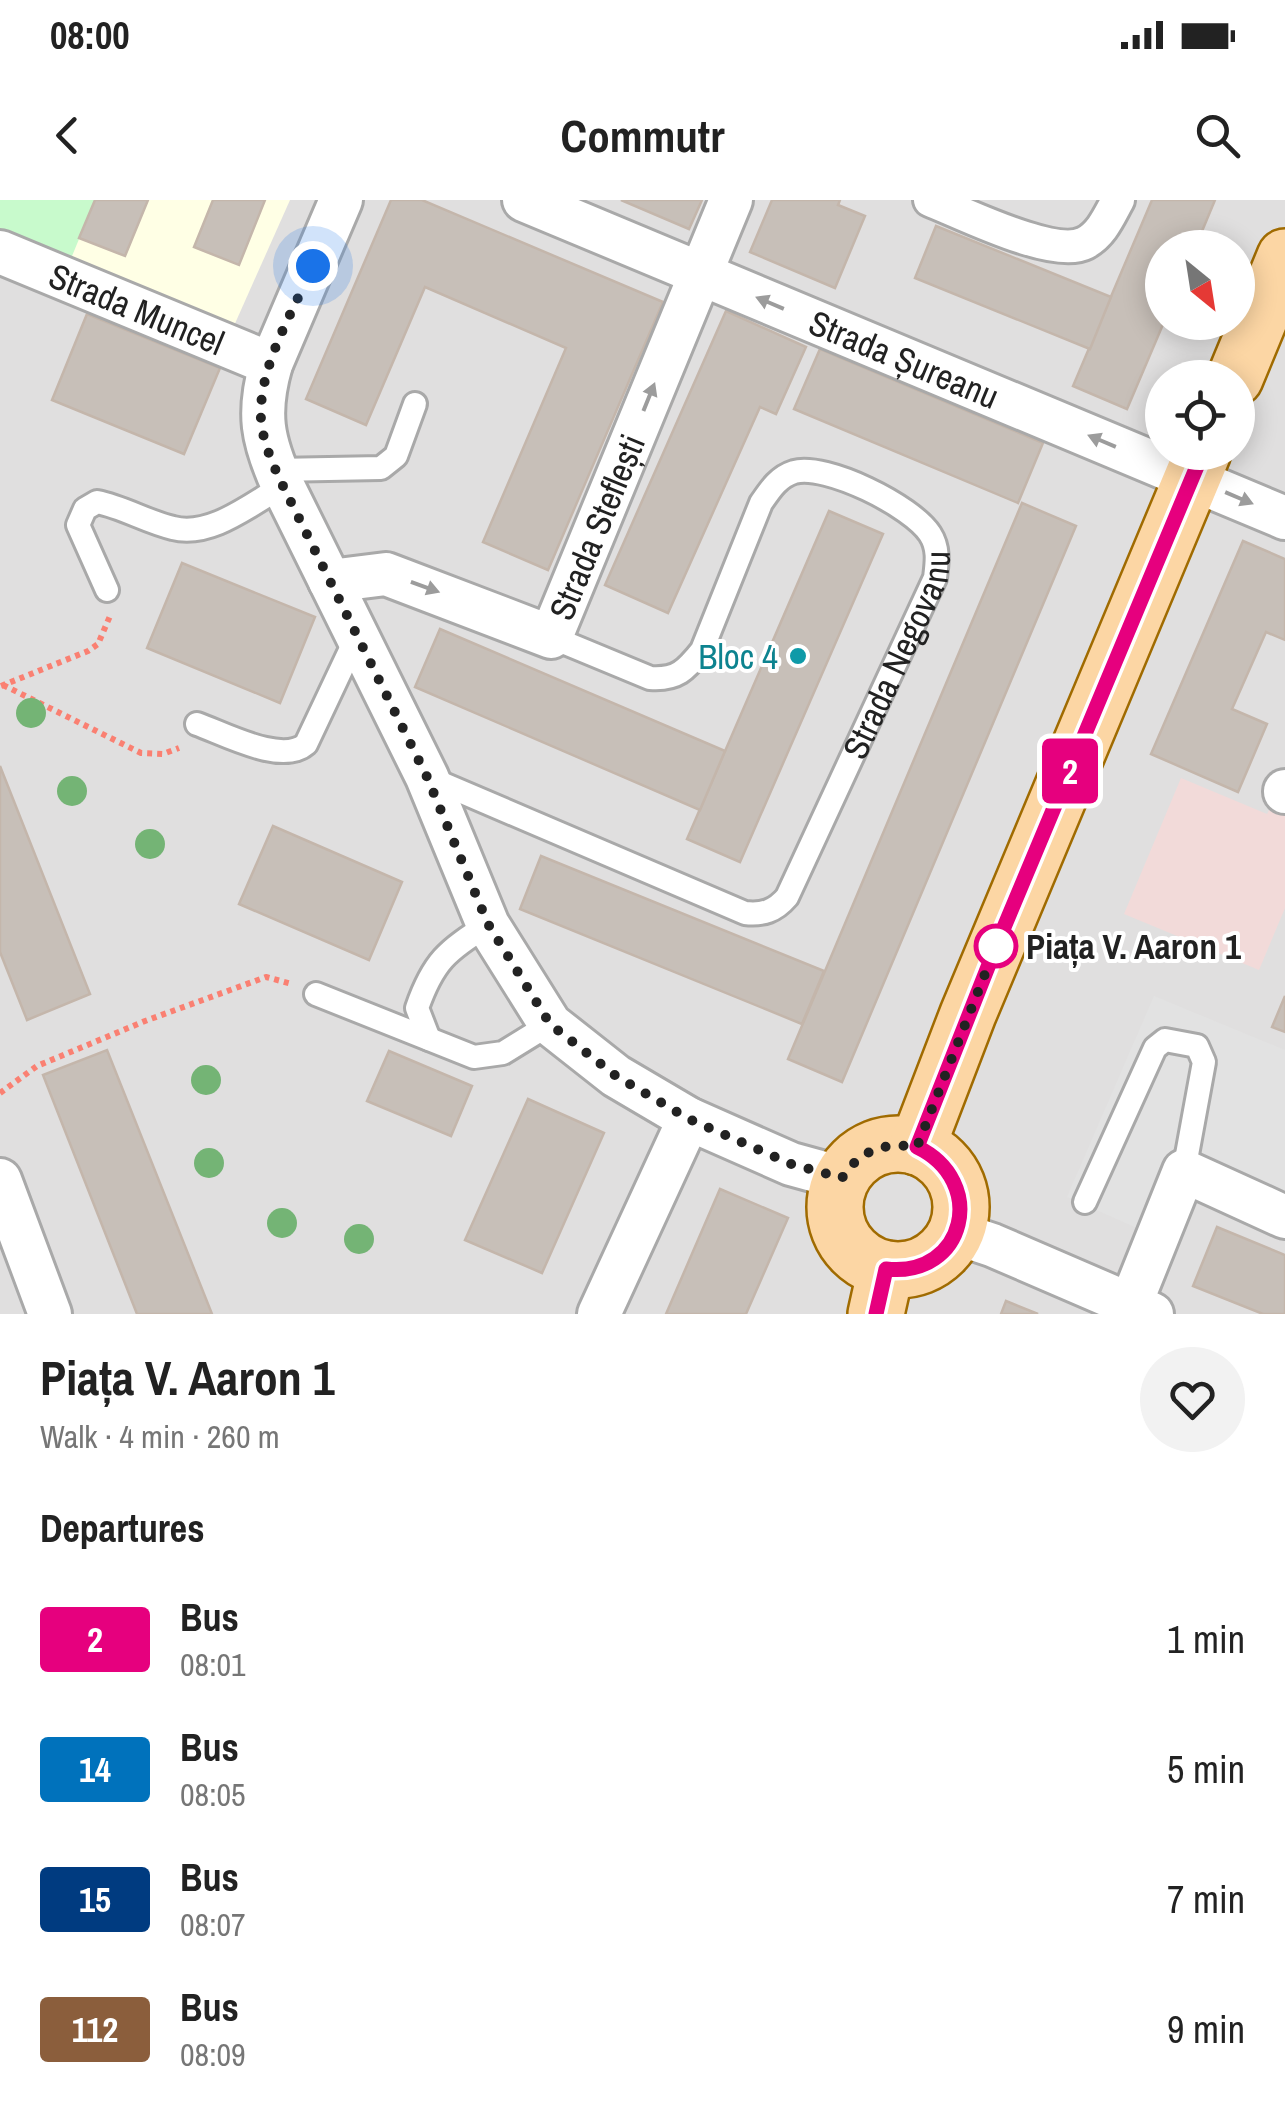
<!DOCTYPE html>
<meta charset="utf-8">
<style>
:root{--surface:#fff;--page:#f2f2f2;--text:#222;--muted:#767676}
body{margin:0;font-family:"Archivo Narrow",sans-serif;background:var(--page);color:var(--text);height:100vh;display:flex;flex-direction:column;font-size:38px;white-space:nowrap}
*{box-sizing:border-box;margin:0}
p{font-size:32px;color:var(--muted)}
.icon{flex:none;width:55px;height:55px;fill:none;stroke:currentColor;stroke-width:2;stroke-linecap:round;stroke-linejoin:round}
.map{position:relative;height:1114px;overflow:hidden}
.drawer{display:flex;flex-direction:column;background:var(--surface);flex:1}
.drawer>*{flex:none}
.badge{padding:0 20px;border-radius:8px;font-size:35px;line-height:65px}
.needle{width:65px;rotate:150deg}
.tools{position:absolute;left:1145px;top:30px;display:grid;gap:20px}
.tools a{display:grid;place-items:center;width:110px;height:110px;border-radius:50%;background:var(--surface);box-shadow:0 5px 25px #0003;font-size:50px}
.you{position:absolute;width:50px;height:50px;margin:-25px;border:8px solid #fff;border-radius:50%;background:#1a73e8;box-shadow:0 0 0 15px #1a73e833}
.map>.badge{position:absolute;translate:-50% -50%;box-shadow:0 0 0 5px #fff}
h2{padding:0 40px;font-size:38px;line-height:90px}
.round{display:grid;place-items:center;flex:none;width:105px;height:105px;border-radius:52px;background:var(--page)}
.overview{display:flex;align-items:center;justify-content:space-between;height:170px;padding:0 40px}
h1{font-size:48px;font-weight:700;line-height:75px}
ul{padding:0;list-style:none}
li{display:flex;align-items:center;gap:30px;height:130px;padding:0 40px}
li div{flex:1}
li b{display:block;font-size:38px}
li em{font-style:normal}
li .badge{min-width:110px;font-weight:700;text-align:center}
.status{display:flex;justify-content:space-between;align-items:center;height:70px;padding:0 50px;background:var(--surface);direction:ltr}
.status svg{height:28px;fill:currentColor}
header{display:flex;justify-content:space-between;align-items:center;height:130px;padding:0 40px;background:var(--surface);font-size:45px;font-weight:700}
.map>svg:first-child{display:block}
.residential{fill:#e0dfdf;fill-rule:evenodd}
.commercial{fill:#f2dad9}
.education{fill:#ffffe5}
.park{fill:#c8facc}
.parking{fill:#e2e2e2}
.building{fill:#c7bfb8;stroke:#c4b6ab;stroke-width:2.5}
.lines{fill:none;stroke-linecap:round;stroke-linejoin:round}
.service-casing{stroke:#a9a9a9;stroke-width:28}
.pedestrian-casing{stroke:#a9a9a9;stroke-width:38}
.minor-casing{stroke:#a9a9a9;stroke-width:48}
.primary-casing{stroke:#a06b00;stroke-width:60}
.path{stroke:#fa8072;stroke-width:6;stroke-dasharray:5 5;stroke-linecap:butt}
.service{stroke:#fff;stroke-width:22}
.pedestrian{stroke:#fff;stroke-width:32}
.minor{stroke:#fff;stroke-width:42}
.primary{stroke:#fcd6a4;stroke-width:55}
.tree{fill:#74b475}
.oneway{fill:#9c9c9c}
.line-casing{stroke:#fff;stroke-width:22}
.line{stroke:#e6007e;stroke-width:15}
.walk{stroke:#222;stroke-width:10;stroke-dasharray:0 18}
.culture-dot{fill:#0f9aa8;stroke:#fff;stroke-width:4}
.stop-dot{fill:#fff;stroke:#e6007e;stroke-width:5}
.labels{text-anchor:middle;dominant-baseline:central;stroke-width:8;stroke-linejoin:round;paint-order:stroke}
.street-label{font-size:35px;fill:#222;stroke:#fff}
.culture-label{font-size:35px;fill:#0d838f;stroke:#fff;text-anchor:end}
.stop-label{font-size:35px;font-weight:bold;fill:#222;stroke:#fff;text-anchor:start}
</style>
<div class="status"><b>08:00</b><svg viewBox="0 0 49 12"><path d="M0 12V9h3v3zM5 12V6h3v6zM10 12V3h3v9zM15 12V0h3v12zM26 1h20v11H26zM47 4h2v5h-2z"/></svg></div>
<header><svg class="icon" aria-label="back" viewBox="0 0 24 24"><path d="M15 5l-7 7 7 7"/></svg>Commutr<svg class="icon" aria-label="search" viewBox="0 0 24 24"><circle cx="10" cy="10" r="6"/><path d="M15 15l6 6"/></svg></header>
<div class="map">
<svg width="1285" height="1114" viewBox="0 0 1285 1114">
<rect width="100%" height="100%" fill="#f2efe9"/>
<path class="residential" d="M0,0H1285V1114H0ZM1162,48H1238V122H1162ZM1162,178H1238V252H1162Z"/>
<polygon class="commercial" points="1181,578 1267,614 1273,602 1285,607 1285,708 1259,770 1124,714"/>
<polygon class="education" points="0,0 290,0 233,128 0,33"/>
<polygon class="park" points="0,0 95,0 70,61 0,33"/>
<polygon class="parking" points="1154,796 1285,850 1285,1017 1185,971 1157,1037 1067,997"/>
<g class="building">
<polygon points="95,0 148,0 125,56 79,38"/>
<polygon points="213,0 265,0 239,65 194,47"/>
<polygon points="391,0 422,0 663,102 548,370 483,342 566,148 425,87 366,225 306,199"/>
<polygon points="621,0 702,0 689,29"/>
<polygon points="772,0 840,0 838,5 865,16 835,88 750,52"/>
<polygon points="1152,0 1215,0 1195,48 1162,48 1164,122 1127,209 1073,186"/>
<polygon points="936,26 1111,97 1090,149 915,78"/>
<polygon points="726,111 806,147 776,214 760,207 668,413 605,385"/>
<polygon points="87,114 220,168 184,254 52,200"/>
<polygon points="820,149 1043,243 1018,303 794,209"/>
<polygon points="1022,303 1076,326 842,882 788,859"/>
<polygon points="829,311 883,334 740,662 687,639"/>
<polygon points="1243,341 1285,359 1285,440 1266,432 1232,509 1267,524 1238,592 1151,554"/>
<polygon points="182,363 315,417 280,503 147,448"/>
<polygon points="440,429 725,551 700,610 415,487"/>
<polygon points="0,566 90,794 27,820 0,752"/>
<polygon points="273,626 402,682 369,760 239,704"/>
<polygon points="541,656 824,771 802,824 520,709"/>
<polygon points="1285,796 1285,832 1272,827"/>
<polygon points="107,850 212,1114 137,1114 43,875"/>
<polygon points="389,851 472,886 451,936 367,901"/>
<polygon points="528,899 604,933 542,1073 465,1040"/>
<polygon points="720,989 788,1018 746,1114 666,1114"/>
<polygon points="1217,1027 1285,1055 1285,1114 1263,1114 1193,1086"/>
<polygon points="1006,1101 1038,1114 1001,1114"/>
</g>
<g class="lines">
<g class="service-casing">
<g id="service">
<polyline points="276,270 381,268 396,256 415,204"/>
<path d="M107,390L78,325L85,309L97,302C123,307 147,322 173,328C211,338 252,303 283,286"/>
<path d="M197,524C225,534 282,565 306,544L357,436"/>
<path id="s1" d="M427,577L745,713C763,715 775,711 787,697L935,378C937,362 939,348 930,334C912,306 826,263 794,272C778,277 770,290 761,303L702,450C686,470 677,480 650,478L551,437"/>
<polyline points="316,794 474,857 503,853 550,824"/>
<path d="M429,839L417,808C433,762 447,750 488,725"/>
<polyline points="1085,1002 1155,848 1165,840 1197,846 1204,862 1184,971"/>
</g>
</g>
<g class="pedestrian-casing">
<path id="pedestrian" d="M930,0C963,13 1054,59 1085,43C1102,34 1109,16 1118,0"/>
</g>
<g class="minor-casing">
<g id="minor">
<path d="M341,0L271,164C257,213 262,240 283,286L427,577L488,725L550,824L616,876L689,919L791,964L842,978"/>
<path id="s2" d="M524,0L1285,318"/>
<path id="s3" d="M0,52L271,164"/>
<path id="s4" d="M330,381L386,374L551,437L731,0"/>
<polyline points="1285,592 1285,591"/>
<polyline points="0,980 50,1114"/>
<polyline points="956,1033 992,1045 1152,1114"/>
<polyline points="1131,1103 1184,971 1285,1017"/>
<polyline points="599,1114 689,919"/>
</g>
</g>
<g class="primary-casing">
<g id="primary">
<polyline points="1235,178 1285,57"/>
<circle cx="898" cy="1007" r="63"/>
<polyline points="917,947 968,814 1203,252"/>
<polyline points="876,1114 886,1069"/>
</g>
</g>
<g class="path">
<polyline points="3,485 141,553 163,554 179,548"/>
<polyline points="1,486 88,451 98,444 110,416"/>
<polyline points="0,893 37,866 145,821 266,777 292,784"/>
</g>
<use href="#service" class="service"/>
<use href="#pedestrian" class="pedestrian"/>
<use href="#minor" class="minor"/>
<use href="#primary" class="primary"/>
</g>
<g class="tree">
<circle cx="31" cy="513" r="15"/>
<circle cx="72" cy="591" r="15"/>
<circle cx="150" cy="644" r="15"/>
<circle cx="206" cy="880" r="15"/>
<circle cx="209" cy="963" r="15"/>
<circle cx="282" cy="1023" r="15"/>
<circle cx="359" cy="1039" r="15"/>
</g>
<defs><path id="oneway-solid" d="M-6-.8H1V-3.2L6.5 0L1 3.2V.8H-6Z" transform="scale(2.5)"/></defs>
<g class="oneway">
<use href="#oneway-solid" transform="translate(770 103) rotate(-157)"/>
<use href="#oneway-solid" transform="translate(649 197) rotate(-68)"/>
<use href="#oneway-solid" transform="translate(1102 241) rotate(-157)"/>
<use href="#oneway-solid" transform="translate(1239 298) rotate(23)"/>
<use href="#oneway-solid" transform="translate(425 387) rotate(20)"/>
</g>
<g class="lines">
<g class="line-casing">
<path id="line" d="M876,1114L886,1069C966,1078 988,981 917,947L997,744L1203,252"/>
</g>
<use href="#line" class="line"/>
<path class="walk" d="M313,66C293,112 258,167 261,220C263,243 273,265 283,286L427,577L488,724L550,824L616,876L689,919L791,964L842,978C860,950 884,942 917,947L996,746"/>
</g>
<circle class="culture-dot" cx="798" cy="456" r="10"/>
<circle class="stop-dot" cx="996" cy="746" r="20"/>
<g class="labels">
<g class="street-label">
<text stroke="none"><textPath href="#s3" startOffset="148">Strada Muncel</textPath></text>
<text stroke="none"><textPath href="#s2" startOffset="412">Strada Șureanu</textPath></text>
<text stroke="none"><textPath href="#s4" startOffset="352">Strada Steflești</textPath></text>
<text stroke="none"><textPath href="#s1" startOffset="660">Strada Negovanu</textPath></text>
</g>
<g class="culture-label">
<text x="778" y="456">Bloc 4</text>
</g>
<g class="stop-label">
<text x="1026" y="746">Piața V. Aaron 1</text>
</g>
</g>
</svg>
<div class="tools">
<a><svg class="needle" viewBox="-14 -14 28 28"><path d="M0-13l5 13h-10z" fill="#e53935"/><path d="M0 13l5-13h-10z" fill="#767676"/></svg></a>
<a><svg class="icon" aria-label="locate" viewBox="0 0 24 24"><circle cx="12" cy="12" r="6"/><path d="M12 2v4M12 18v4M2 12h4M18 12h4"/></svg></a>
</div>
<div class="you" style="left:313px;top:66px"></div>
<b class="badge" style="left:1070px;top:571px;background:#e6007e;color:#fff">2</b>
</div>
<section class="drawer">
<div class="overview"><div><h1>Piața V. Aaron 1</h1><p>Walk · 4 min · 260 m</p></div><a class="round"><svg class="icon" aria-label="heart" viewBox="0 0 24 24"><path d="M12 20l-8-8c-3-5 5-10 8-4 3-6 11-1 8 4z"/></svg></a></div>
<h2>Departures</h2>
<ul>
<li><span class="badge" style="background:#e6007e;color:#fff">2</span><div><b>Bus</b><p>08:01</p></div><em>1 min</em></li>
<li><span class="badge" style="background:#0072bc;color:#fff">14</span><div><b>Bus</b><p>08:05</p></div><em>5 min</em></li>
<li><span class="badge" style="background:#003b80;color:#fff">15</span><div><b>Bus</b><p>08:07</p></div><em>7 min</em></li>
<li><span class="badge" style="background:#8b5e3c;color:#fff">112</span><div><b>Bus</b><p>08:09</p></div><em>9 min</em></li>
</ul>
</section>
